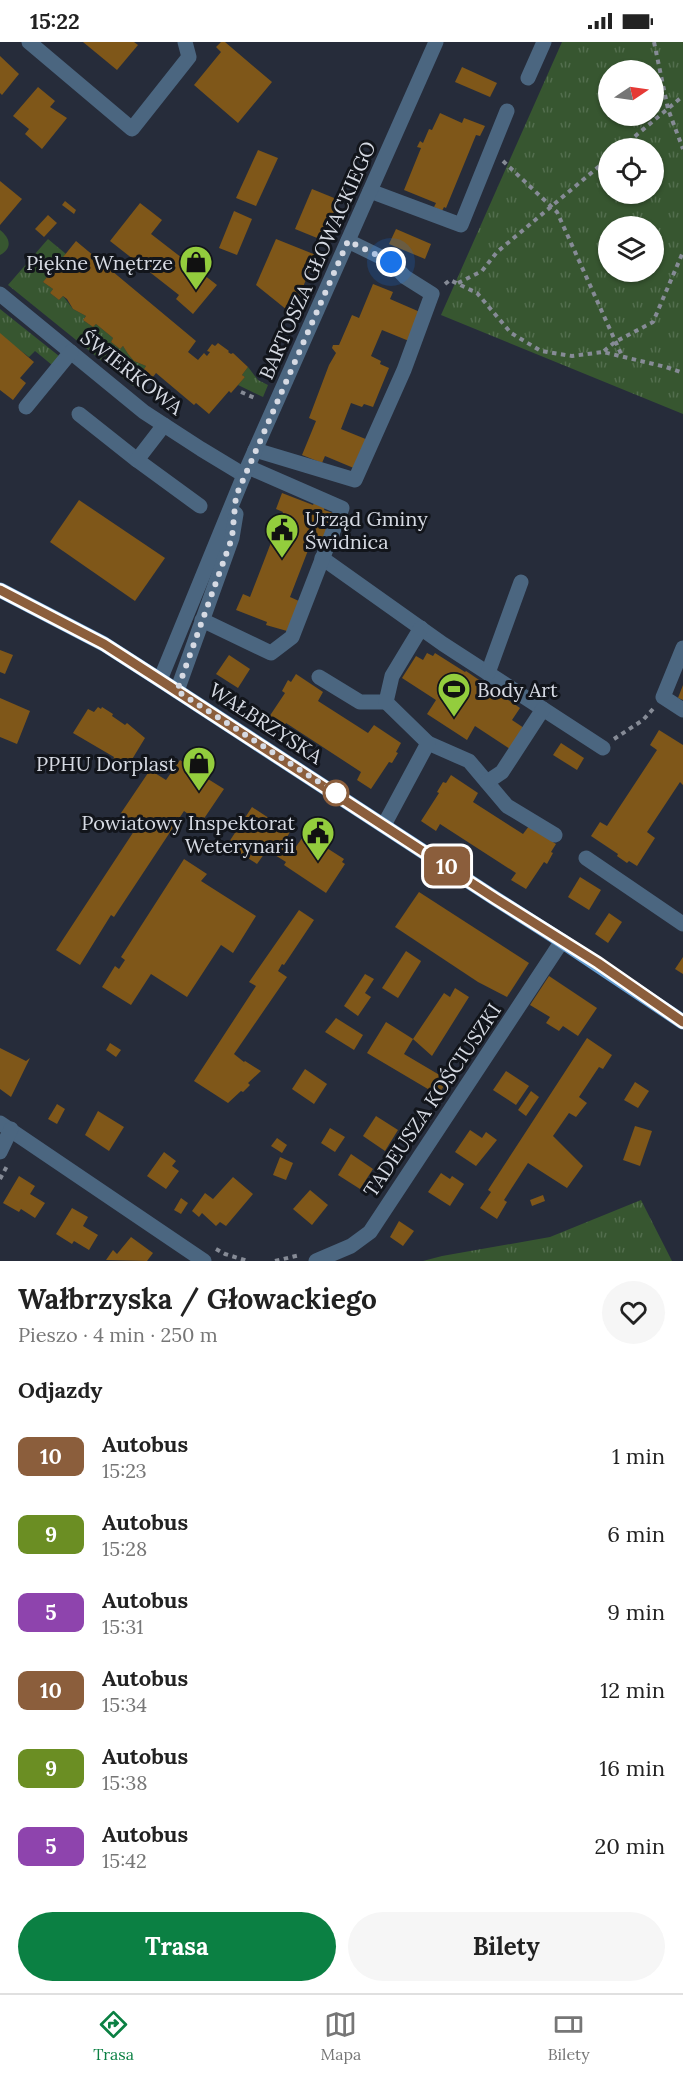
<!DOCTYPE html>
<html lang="pl">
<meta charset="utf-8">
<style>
:root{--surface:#fff;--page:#f6f6f6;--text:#222;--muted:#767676;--line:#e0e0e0;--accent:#0b8043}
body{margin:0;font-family:Lora,serif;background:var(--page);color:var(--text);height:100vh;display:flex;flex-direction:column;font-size:22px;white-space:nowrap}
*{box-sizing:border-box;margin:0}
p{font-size:20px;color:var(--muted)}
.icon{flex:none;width:33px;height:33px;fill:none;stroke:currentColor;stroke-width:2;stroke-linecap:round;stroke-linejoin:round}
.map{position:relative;height:1219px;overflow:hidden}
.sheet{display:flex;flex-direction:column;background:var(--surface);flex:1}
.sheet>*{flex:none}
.badge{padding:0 12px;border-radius:9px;font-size:21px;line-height:39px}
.needle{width:39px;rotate:77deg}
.tools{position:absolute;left:598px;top:18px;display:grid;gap:12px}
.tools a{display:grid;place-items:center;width:66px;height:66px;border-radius:50%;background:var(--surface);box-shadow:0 2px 4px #0004;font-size:30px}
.you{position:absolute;width:30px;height:30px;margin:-15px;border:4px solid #fff;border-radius:50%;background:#1a73e8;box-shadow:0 0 0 9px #1a73e833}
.map>.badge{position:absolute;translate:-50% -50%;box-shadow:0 0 0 3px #fff}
h2{padding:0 18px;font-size:22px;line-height:54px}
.round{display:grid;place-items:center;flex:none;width:63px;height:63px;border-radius:32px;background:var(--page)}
.summary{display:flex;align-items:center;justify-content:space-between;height:102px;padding:0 18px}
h1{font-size:28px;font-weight:700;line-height:45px}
.cta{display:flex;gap:12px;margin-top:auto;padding:12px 18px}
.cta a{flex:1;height:69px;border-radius:36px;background:var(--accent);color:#fff;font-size:24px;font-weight:700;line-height:69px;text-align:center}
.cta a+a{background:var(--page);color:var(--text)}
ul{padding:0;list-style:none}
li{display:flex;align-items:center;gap:18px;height:78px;padding:0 18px}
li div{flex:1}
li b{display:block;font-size:22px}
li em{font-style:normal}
li .badge{min-width:66px;font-weight:700;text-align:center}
.status{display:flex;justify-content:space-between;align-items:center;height:42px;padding:0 30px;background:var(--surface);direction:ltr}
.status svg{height:16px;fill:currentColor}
.tabs{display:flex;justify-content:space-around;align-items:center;height:84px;border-top:2px solid var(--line);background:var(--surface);font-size:16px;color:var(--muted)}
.tabs a{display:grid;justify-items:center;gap:3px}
.tabs .active{color:var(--accent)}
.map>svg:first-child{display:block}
.grass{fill:url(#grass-tufts);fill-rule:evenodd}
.building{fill:#7f5719}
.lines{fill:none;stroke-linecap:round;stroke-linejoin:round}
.path{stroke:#868b96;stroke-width:4;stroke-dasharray:4.5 4.5;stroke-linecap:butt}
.minor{stroke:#4b6680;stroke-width:15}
.major{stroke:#669ed2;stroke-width:15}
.line-casing{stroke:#fff;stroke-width:14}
.line{stroke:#8b5e3c;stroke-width:9}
.walk{stroke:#d6dae3;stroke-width:6;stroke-dasharray:0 10.8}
.stop-dot{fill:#fff;stroke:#8b5e3c;stroke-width:3}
.labels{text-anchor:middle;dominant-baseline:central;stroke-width:6;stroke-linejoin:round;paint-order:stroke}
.street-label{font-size:20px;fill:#d6dae3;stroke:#12151b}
.poi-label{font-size:20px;fill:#d6dae3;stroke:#12151b;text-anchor:end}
</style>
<div class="status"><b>15:22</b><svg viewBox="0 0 49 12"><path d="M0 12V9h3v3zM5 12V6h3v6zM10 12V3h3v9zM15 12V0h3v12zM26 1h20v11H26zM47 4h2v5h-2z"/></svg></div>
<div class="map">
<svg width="683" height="1219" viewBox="0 0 683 1219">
<defs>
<pattern id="grass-tufts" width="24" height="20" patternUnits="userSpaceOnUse" patternTransform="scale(1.5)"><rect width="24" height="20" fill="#375630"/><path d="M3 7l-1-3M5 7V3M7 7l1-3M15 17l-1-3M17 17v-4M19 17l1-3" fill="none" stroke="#536e4e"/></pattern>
</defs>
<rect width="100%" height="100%" fill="#262c3a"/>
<g class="grass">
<path d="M562,0H683V372L441,273ZM609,28H654V74H609ZM609,106H654V152H609ZM609,184H654V230H609Z"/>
<path d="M0,188C10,196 13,206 0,213Z"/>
<polygon points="48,197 66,212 43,240 53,247 50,251 59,258 63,254 73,267 86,274 83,278 93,285 96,282 113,296 111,300 120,307 123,304 128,312 134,319 146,324 144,327 145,328 133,344 8,243"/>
<polygon points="0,267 59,314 52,323 35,309 29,315 0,293"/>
<polygon points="248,325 258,338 268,343 263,355 238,343 245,335 242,333"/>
<polygon points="641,1158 672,1219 423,1219 442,1214 550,1195"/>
</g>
<g class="building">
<polygon points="83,0 134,0 138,3 117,28"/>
<polygon points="221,0 225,0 272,40 238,81 194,43 221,10 216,5"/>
<polygon points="0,14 19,32 2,53 0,51"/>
<polygon points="462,25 497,41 490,55 455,40"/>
<polygon points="38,45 55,59 50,65 67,76 42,107 25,92 29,87 13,74"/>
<polygon points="440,71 462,81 464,76 485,84 480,94 476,93 446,166 444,165 442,169 434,165 436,161 404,148 421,106 417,105 420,99 423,101 429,87 432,88"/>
<polygon points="258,108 278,116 256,164 236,156"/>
<polygon points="0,139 22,157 0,183"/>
<polygon points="312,147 339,158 322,198 295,187"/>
<polygon points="65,159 76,168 74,172 62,163"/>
<polygon points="140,161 162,178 151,192 217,243 193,272 176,257 179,253 110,199"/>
<polygon points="234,169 252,177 237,213 219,206"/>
<polygon points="48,173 57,181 44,195 35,187"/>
<polygon points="396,187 431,202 425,217 389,202"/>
<polygon points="276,197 316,213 292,272 256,243"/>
<polygon points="76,199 196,299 188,310 198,318 204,311 207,314 210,310 207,309 212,302 215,304 218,301 229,309 228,310 231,312 233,311 248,325 242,333 245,335 231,351 229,349 209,372 196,361 194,363 156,331 153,335 144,327 146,324 134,319 128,312 123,304 120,307 111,300 113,296 96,282 93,285 83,278 86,274 73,267 67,257 63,254 59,258 50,251 53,247 43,240"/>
<polygon points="373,242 393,250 390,257 420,270 409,299 382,288 371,314 381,319 380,322 389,326 373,365 364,362 362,365 351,361 341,387 368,398 356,427 325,414 322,421 302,413 316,379 309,376 329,323 336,311 332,306 333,303 339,303 352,273 359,276"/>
<polygon points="0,291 34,320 20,336 26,341 13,358 0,348"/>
<polygon points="282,451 313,463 314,461 325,465 324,468 333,471 322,502 312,498 290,555 299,559 287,589 266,583 267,580 236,568 243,552 250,555 272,498 269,497 267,490 268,487 275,484 277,485 283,470 276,467"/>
<polygon points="79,458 165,516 135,559 50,500"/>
<polygon points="0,608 13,613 5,632 0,630"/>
<polygon points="427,611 433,614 435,611 465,630 466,629 520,666 512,678 524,686 510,707 475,684 467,698 427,672 436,658 402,636 416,614 423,618"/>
<polygon points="229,613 250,627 238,646 216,632"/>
<polygon points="296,632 323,650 318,659 368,691 374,683 401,701 396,710 398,711 392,721 389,720 371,747 357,738 361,730 286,681 281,688 267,678 285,651 282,649 288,638 291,640"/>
<polygon points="683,643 683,658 678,656"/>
<polygon points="0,656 30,669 17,702 0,695"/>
<polygon points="98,665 101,667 102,665 113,672 112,674 125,683 127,681 145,696 128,724 123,721 121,724 113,718 114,715 73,691 88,667 94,670"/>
<polygon points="659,688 683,703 683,743 680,740 647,790 655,796 637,824 629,819 627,821 617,814 618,812 591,794 600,780 607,784 657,708 650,703"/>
<polygon points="561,701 584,716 577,728 553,713"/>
<polygon points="180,718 193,727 198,723 205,722 210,724 212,728 208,737 224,747 201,781 184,769 114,875 111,873 80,923 56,908 138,783 121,771 150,728 166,738"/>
<polygon points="451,733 478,751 473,760 523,792 529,784 556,802 551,810 553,811 547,822 544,820 526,847 511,838 516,831 440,782 436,789 421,779 439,751 437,750 443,740 446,741"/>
<polygon points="252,765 290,790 284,800 295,806 305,792 344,817 342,820 345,822 326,851 284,823 286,820 267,808 257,822 227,803"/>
<polygon points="184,817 207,832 201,839 256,874 233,911 221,903 187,955 151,932 131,963 102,945 115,924 119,927 125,918 121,915"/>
<polygon points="580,835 601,848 589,868 568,855"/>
<polygon points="419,850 529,921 507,955 478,940 395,885"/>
<polygon points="299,868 314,878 284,923 282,922 278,929 287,935 234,1012 244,1020 245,1019 261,1029 248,1041 250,1043 243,1050 241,1049 228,1061 194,1039 256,944 249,940"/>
<polygon points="609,871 622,880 608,901 595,892"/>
<polygon points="406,909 421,919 420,921 398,956 382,946"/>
<polygon points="683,915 683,932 675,927"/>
<polygon points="365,932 374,937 365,951 371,955 358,974 344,964"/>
<polygon points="549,934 597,966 578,994 563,984 559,989 546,981 550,975 530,963"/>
<polygon points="455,946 469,955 432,1014 413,997 444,951 450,955"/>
<polygon points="336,976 363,993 354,1008 325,990"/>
<polygon points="386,980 413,997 404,1012 448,1038 438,1053 367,1011"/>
<polygon points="587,996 612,1013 603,1027 599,1025 579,1055 587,1061 576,1075 569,1071 553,1094 583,1124 567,1146 528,1121 504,1158 507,1160 497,1177 480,1166 491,1150 488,1148"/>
<polygon points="110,1001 121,1008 116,1015 106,1008"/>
<polygon points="0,1006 26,1019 30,1016 11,1055 0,1047"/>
<polygon points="305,1027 327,1042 314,1062 292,1047"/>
<polygon points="506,1029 529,1044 516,1063 493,1048"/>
<polygon points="635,1040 649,1049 638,1066 624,1058"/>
<polygon points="531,1049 539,1055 526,1074 518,1068"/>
<polygon points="57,1062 65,1067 57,1082 48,1077"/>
<polygon points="98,1069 124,1085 109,1109 85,1093"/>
<polygon points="376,1074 398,1088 385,1109 363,1094"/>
<polygon points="635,1084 652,1089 640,1124 623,1118"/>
<polygon points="330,1086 345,1095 335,1110 321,1101"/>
<polygon points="470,1088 482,1096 486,1090 497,1098 476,1124 455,1110"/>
<polygon points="277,1096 287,1103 282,1111 271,1104"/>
<polygon points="164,1110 176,1119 172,1124 179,1129 166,1147 147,1134"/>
<polygon points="351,1112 373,1127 360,1147 338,1133"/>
<polygon points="280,1115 293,1121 286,1138 273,1133"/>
<polygon points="441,1131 450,1137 452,1134 464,1142 450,1164 428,1150"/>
<polygon points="19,1134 35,1144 30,1152 45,1161 35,1176 21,1167 19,1170 3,1161"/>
<polygon points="233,1135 253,1152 226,1184 220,1180 216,1184 202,1171 199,1175 192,1169 205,1151 213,1157"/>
<polygon points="310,1148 328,1163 312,1183 293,1167"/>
<polygon points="543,1153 545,1159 532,1164 530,1158"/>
<polygon points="181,1156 188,1161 181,1172 174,1168"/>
<polygon points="72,1166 88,1175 83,1184 98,1193 89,1208 74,1199 72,1202 56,1192"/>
<polygon points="399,1179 414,1189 403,1204 390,1195"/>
<polygon points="131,1195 153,1211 147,1219 106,1218 113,1208 117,1212"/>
</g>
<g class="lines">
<g class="path">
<polyline points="654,0 668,67 683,107"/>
<polyline points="621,106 683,54"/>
<polyline points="503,119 557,170 622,314"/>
<polyline points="458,241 482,229 497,210 609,116"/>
<polyline points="445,242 450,238 477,251 511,291 541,309 572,314 603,310 666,325 683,331"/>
<polyline points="604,309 615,300 653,280 683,210"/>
<polyline points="241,350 255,356"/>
<polyline points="614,697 643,678 653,667"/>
<polyline points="0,1137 7,1124"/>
<polyline points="216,1207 225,1212 248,1219"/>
<polyline points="275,1219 300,1213"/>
</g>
<g class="minor">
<polyline points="29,0 132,87 189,15 185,0"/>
<polyline points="528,36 544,0"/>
<polyline points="370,149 461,183 507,69"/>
<polyline points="0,252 144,370 201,407 244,433"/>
<polyline points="26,365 71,310"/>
<polyline points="79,372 137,418"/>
<polyline points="164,383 137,418 200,464"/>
<polyline points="255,408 355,438 404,328 432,252 405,235 391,220 348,199"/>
<polyline points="322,516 443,602 603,706"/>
<polyline points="202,578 271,611 292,595 342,466 248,425"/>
<polyline points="683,606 663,655 683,668"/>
<polyline points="488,631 521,540"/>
<polyline points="319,635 360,660 386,660"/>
<polyline points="160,638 244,433 436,0"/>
<polyline points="177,649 232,496 236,472"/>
<polyline points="428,701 469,719 507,764 555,793"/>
<polyline points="487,740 502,730 543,667"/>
<polyline points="384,783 428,701 386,660 392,634 421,586"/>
<polyline points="586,816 683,882"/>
<polyline points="0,1081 204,1219"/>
<polyline points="0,1110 11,1087"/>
<polyline points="316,1219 351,1204 370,1190 562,899"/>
</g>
<polyline class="major" points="0,548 104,602 160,638 496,857 562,899 683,980"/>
</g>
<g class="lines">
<g class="line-casing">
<polyline id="line" points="0,548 104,602 160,638 496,857 598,921 683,980"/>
</g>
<use href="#line" class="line"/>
<polyline class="walk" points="336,751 177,649 232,496 236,454 348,199 391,220"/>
</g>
<defs>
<g id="shop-pin" transform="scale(1.725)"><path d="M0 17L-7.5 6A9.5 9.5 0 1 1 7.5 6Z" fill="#93cd3d" stroke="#12151b"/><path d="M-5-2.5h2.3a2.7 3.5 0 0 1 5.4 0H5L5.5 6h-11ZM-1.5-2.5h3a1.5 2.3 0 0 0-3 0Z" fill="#111"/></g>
<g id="civic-pin" transform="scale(1.725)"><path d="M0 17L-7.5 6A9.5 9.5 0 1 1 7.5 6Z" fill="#93cd3d" stroke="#12151b"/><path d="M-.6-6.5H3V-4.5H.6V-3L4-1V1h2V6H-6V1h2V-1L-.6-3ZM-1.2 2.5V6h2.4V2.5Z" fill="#111"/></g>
<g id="stadium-pin" transform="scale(1.725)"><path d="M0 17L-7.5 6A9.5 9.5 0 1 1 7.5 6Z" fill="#93cd3d" stroke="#12151b"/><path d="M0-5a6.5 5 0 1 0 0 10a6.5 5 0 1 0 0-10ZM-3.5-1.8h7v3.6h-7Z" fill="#111"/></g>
</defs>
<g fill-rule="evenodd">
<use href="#shop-pin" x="196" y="220"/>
<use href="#civic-pin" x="282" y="488"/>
<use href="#stadium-pin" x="454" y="647"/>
<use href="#shop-pin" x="199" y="721"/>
<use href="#civic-pin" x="318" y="791"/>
</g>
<circle class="stop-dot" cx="336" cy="751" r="12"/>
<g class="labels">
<g class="street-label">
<text transform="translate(317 218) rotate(-66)">BARTOSZA GŁOWACKIEGO</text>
<text transform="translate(132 330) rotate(38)">ŚWIERKOWA</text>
<text transform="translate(266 681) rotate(33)">WAŁBRZYSKA</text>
<text transform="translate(432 1058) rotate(-56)">TADEUSZA KOŚCIUSZKI</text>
</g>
<g class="poi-label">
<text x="173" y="220">Piękne Wnętrze</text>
<text x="305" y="476" text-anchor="start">Urząd Gminy<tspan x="305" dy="23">Świdnica</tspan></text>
<text x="477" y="647" text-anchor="start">Body Art</text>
<text x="176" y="721">PPHU Dorplast</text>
<text x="295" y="780">Powiatowy Inspektorat<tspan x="295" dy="23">Weterynarii</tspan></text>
</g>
</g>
</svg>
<div class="tools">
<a><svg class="needle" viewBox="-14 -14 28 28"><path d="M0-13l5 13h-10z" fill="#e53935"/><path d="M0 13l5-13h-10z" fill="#767676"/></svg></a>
<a><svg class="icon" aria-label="locate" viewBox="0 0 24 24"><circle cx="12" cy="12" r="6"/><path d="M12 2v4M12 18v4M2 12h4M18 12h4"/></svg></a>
<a><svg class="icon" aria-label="layers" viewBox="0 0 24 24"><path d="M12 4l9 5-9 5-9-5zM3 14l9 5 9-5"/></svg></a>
</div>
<div class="you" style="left:391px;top:220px"></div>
<b class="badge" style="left:447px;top:824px;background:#8b5e3c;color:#fff">10</b>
</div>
<section class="sheet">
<div class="summary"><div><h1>Wałbrzyska / Głowackiego</h1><p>Pieszo · 4 min · 250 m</p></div><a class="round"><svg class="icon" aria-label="heart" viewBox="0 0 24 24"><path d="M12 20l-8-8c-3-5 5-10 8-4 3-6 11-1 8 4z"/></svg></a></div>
<h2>Odjazdy</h2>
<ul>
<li><span class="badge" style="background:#8b5e3c;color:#fff">10</span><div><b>Autobus</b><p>15:23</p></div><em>1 min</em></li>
<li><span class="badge" style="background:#6b8e23;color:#fff">9</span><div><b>Autobus</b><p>15:28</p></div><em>6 min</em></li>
<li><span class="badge" style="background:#8e44ad;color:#fff">5</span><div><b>Autobus</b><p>15:31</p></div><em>9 min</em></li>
<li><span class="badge" style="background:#8b5e3c;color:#fff">10</span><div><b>Autobus</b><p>15:34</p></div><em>12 min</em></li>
<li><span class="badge" style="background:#6b8e23;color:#fff">9</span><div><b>Autobus</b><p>15:38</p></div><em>16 min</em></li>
<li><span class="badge" style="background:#8e44ad;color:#fff">5</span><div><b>Autobus</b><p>15:42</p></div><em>20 min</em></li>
</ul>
<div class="cta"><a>Trasa</a><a>Bilety</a></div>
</section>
<nav class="tabs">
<a class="active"><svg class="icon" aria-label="directions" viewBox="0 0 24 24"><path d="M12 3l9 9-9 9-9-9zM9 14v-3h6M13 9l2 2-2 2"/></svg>Trasa</a>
<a><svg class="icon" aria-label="map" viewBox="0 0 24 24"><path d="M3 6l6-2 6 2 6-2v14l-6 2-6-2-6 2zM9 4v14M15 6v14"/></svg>Mapa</a>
<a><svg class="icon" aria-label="tickets" viewBox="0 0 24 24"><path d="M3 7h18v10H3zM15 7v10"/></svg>Bilety</a>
</nav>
